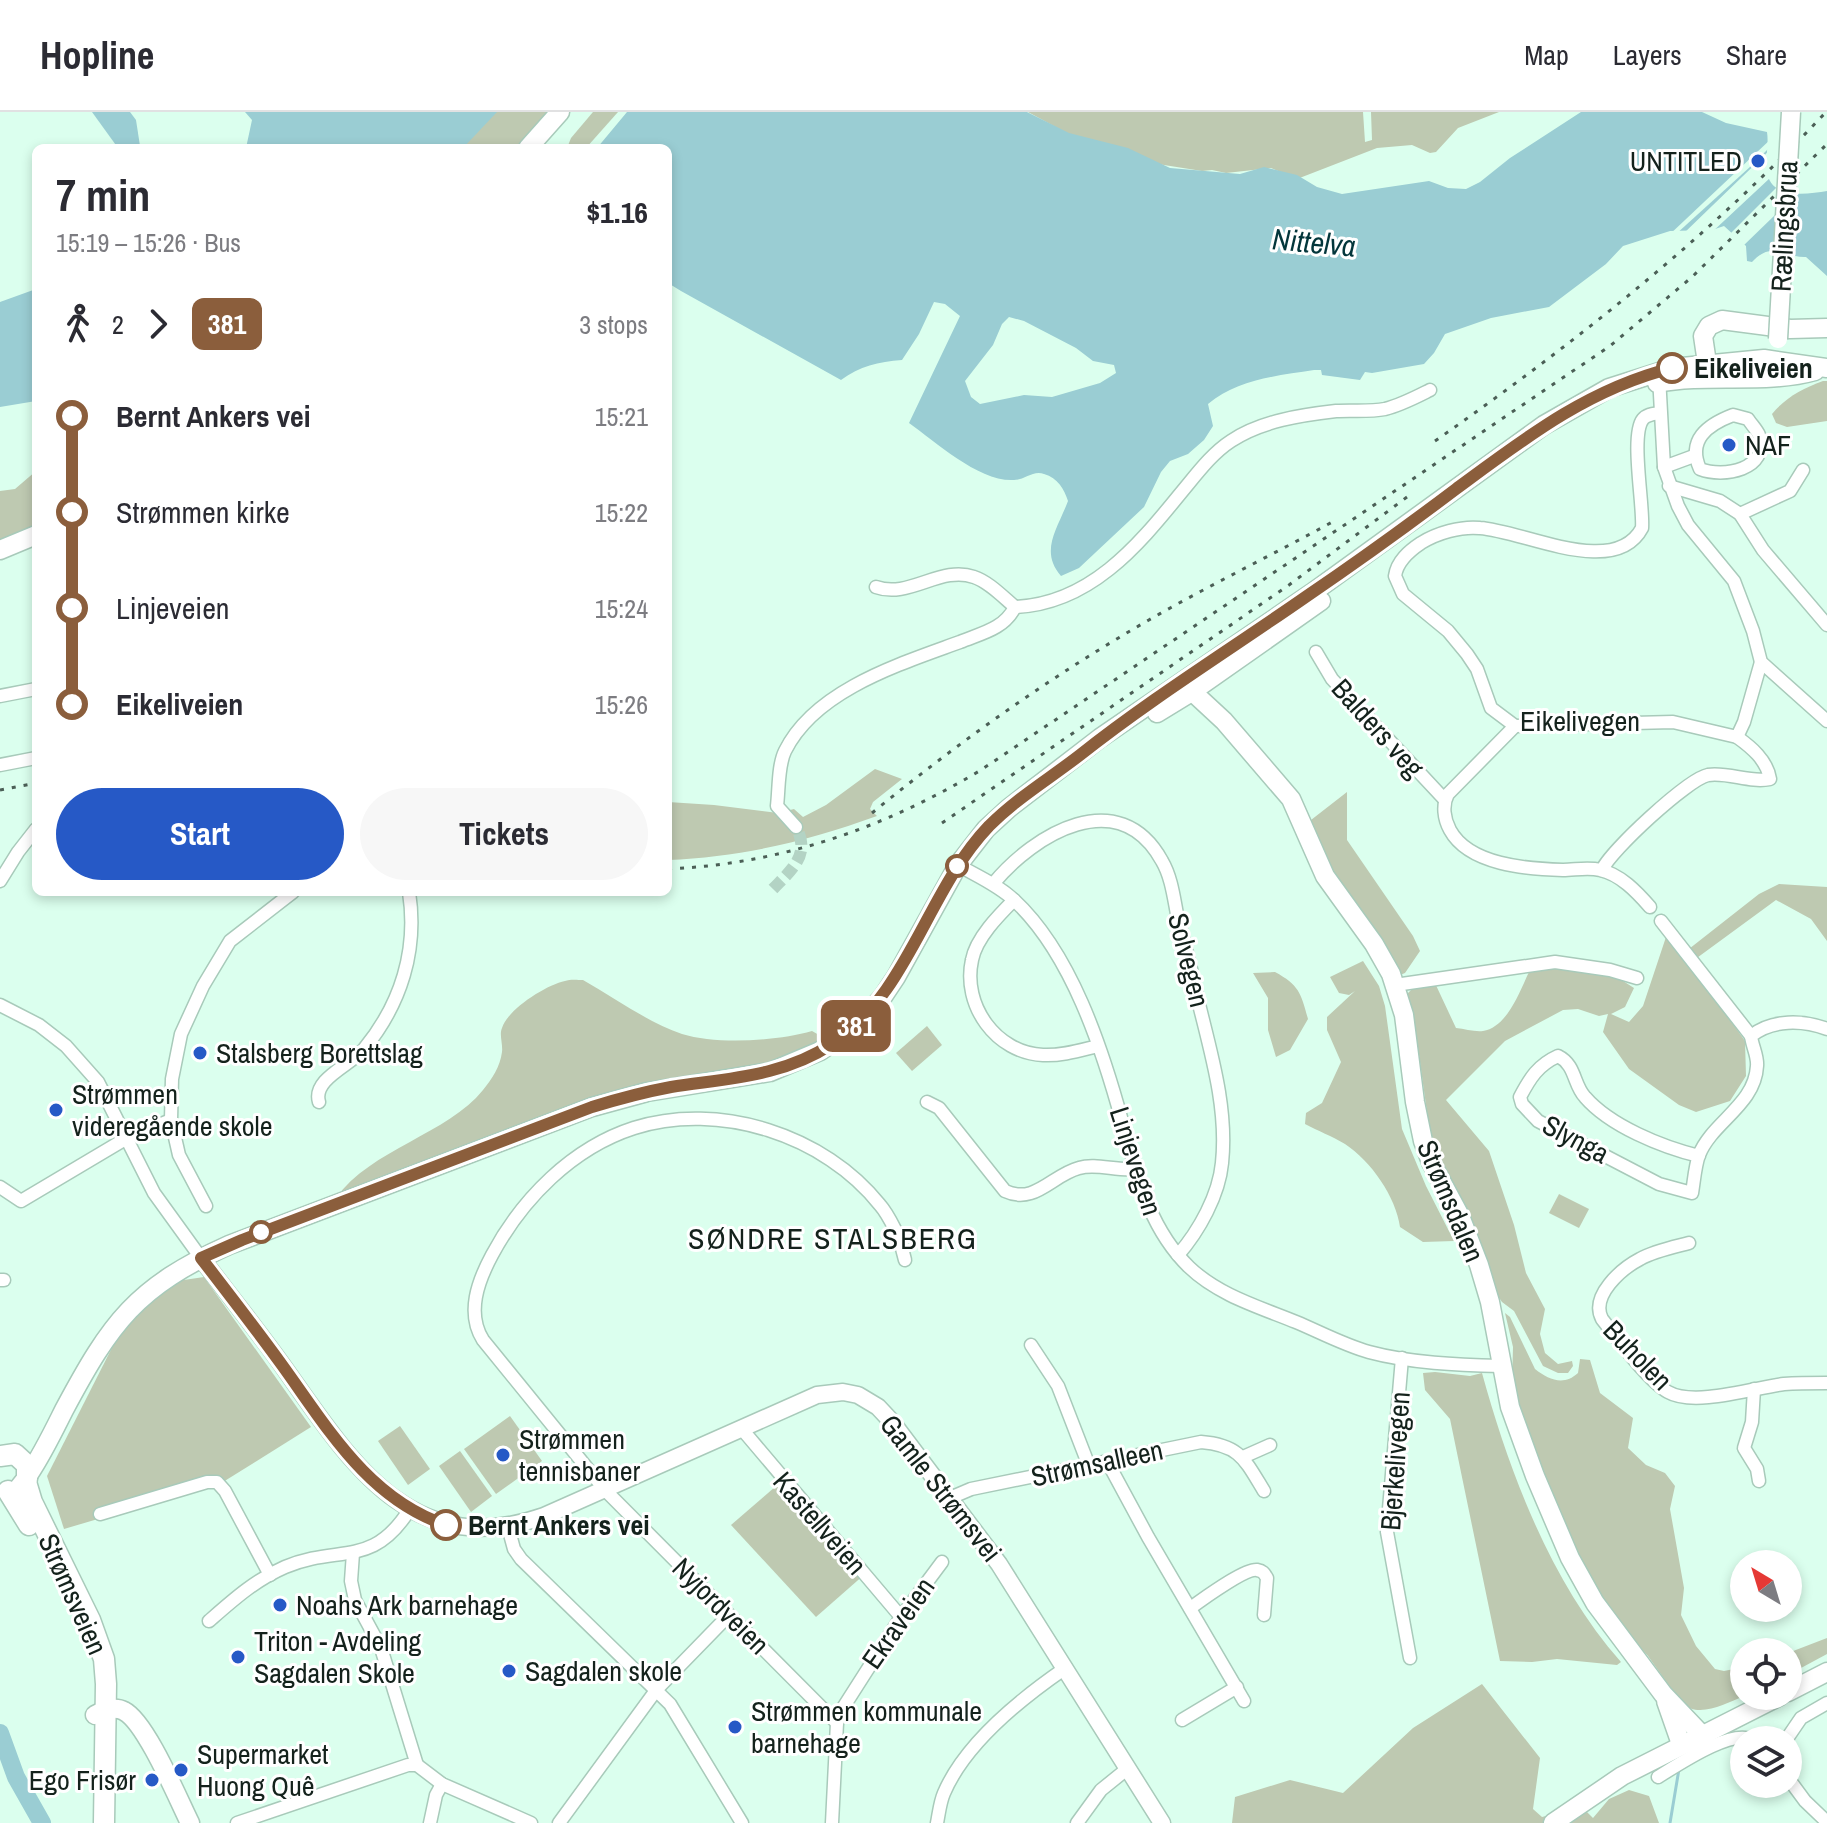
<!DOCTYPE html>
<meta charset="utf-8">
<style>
:root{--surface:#fff;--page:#f7f7f7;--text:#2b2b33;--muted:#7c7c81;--line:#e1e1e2;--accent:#2659c6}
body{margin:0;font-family:"Archivo Narrow",sans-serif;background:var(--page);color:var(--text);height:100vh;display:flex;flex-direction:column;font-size:30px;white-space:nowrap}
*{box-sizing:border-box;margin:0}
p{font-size:26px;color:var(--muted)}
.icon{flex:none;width:44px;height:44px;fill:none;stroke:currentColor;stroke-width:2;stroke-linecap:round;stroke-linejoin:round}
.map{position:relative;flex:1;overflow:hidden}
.details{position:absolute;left:32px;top:32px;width:640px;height:752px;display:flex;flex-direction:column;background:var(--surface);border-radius:12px;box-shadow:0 4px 12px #0003}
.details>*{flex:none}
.badge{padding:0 16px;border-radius:12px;font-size:28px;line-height:52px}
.needle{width:52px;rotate:322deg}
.fabs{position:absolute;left:1730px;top:1438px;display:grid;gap:16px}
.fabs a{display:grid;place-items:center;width:72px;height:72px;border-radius:50%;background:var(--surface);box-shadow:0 4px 12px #0003;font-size:40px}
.map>.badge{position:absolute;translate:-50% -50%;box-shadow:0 0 0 4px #fff}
.legs{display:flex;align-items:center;gap:12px;height:88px;padding:0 24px;font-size:26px}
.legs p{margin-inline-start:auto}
.overview{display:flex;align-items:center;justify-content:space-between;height:136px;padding:0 24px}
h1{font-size:44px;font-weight:700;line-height:60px}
.button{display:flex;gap:16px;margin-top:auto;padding:16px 24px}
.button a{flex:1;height:92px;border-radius:48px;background:var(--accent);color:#fff;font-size:32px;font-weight:700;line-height:92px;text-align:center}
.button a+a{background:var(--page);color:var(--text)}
ul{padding:0 24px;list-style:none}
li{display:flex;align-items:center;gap:28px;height:96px;font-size:30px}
li i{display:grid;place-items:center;width:12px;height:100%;margin:0 10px;background:currentColor}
li i::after{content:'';width:20px;height:20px;margin:-10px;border:6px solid;border-radius:50%;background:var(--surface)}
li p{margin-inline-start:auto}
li:first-child i{background:linear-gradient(#0000 50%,currentColor 0)}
li:last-child i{background:linear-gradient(currentColor 50%,#0000 0)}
header{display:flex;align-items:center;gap:48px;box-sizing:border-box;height:112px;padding:0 40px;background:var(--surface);border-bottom:2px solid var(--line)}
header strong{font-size:38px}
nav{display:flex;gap:44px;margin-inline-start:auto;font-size:28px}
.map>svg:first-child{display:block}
.green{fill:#bec9b1}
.water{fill:#9acdd3;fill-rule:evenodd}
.pier{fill:#dbffee}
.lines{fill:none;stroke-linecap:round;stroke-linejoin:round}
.stream{stroke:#9acdd3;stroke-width:3}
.river{stroke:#9acdd3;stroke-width:18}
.minor-tunnel{stroke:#b3d3c4;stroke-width:12;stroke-dasharray:12 6;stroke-linecap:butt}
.minor-casing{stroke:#a8caba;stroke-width:15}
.tertiary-casing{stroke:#a8caba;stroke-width:19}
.secondary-casing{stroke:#a8caba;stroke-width:21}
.primary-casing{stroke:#a8caba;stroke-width:23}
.minor{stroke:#fff;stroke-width:12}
.tertiary{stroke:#fff;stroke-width:16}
.secondary{stroke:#fff;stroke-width:18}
.primary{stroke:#fff;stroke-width:20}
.rail{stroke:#4b5f56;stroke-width:3;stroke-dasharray:4 8;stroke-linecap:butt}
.secondary-bridge-casing{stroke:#a8caba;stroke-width:21;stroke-linecap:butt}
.secondary-bridge{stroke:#fff;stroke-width:18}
.line-1-casing{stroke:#fff;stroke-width:18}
.line-1{stroke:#8b5e3c;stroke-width:12}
.poi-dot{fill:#2659c6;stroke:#fff;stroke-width:3}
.stop-1-dot{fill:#fff;stroke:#8b5e3c;stroke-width:4}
.labels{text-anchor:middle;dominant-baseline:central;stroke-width:6;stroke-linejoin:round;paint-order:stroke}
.poi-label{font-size:28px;fill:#14221c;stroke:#fff;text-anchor:start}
.street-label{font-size:28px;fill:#14221c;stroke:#fff}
.stop-label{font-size:28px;font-weight:bold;fill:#14221c;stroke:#fff;text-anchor:start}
.water-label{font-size:30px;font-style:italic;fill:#03363b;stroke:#fff}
.neighbourhood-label{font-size:30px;letter-spacing:2px;fill:#14221c;stroke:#fff}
</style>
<header>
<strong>Hopline</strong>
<nav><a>Map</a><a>Layers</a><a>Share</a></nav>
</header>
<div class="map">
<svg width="1827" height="1711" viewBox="0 0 1827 1711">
<rect width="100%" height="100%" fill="#dbffee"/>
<g class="green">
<polygon points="494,0 549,0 517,36 461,36"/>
<polygon points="593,0 618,0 586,36 567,36 571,26"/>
<polygon points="1028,0 1363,0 1365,30 1372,28 1371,0 1499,0 1458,16 1436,40 1430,41 1412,33 1377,36 1297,67 1271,56 1226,61 1212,58 1202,59 1145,50 1072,24"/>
<path d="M1823,269H1827V309L1787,315L1776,311L1772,302C1786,285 1802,277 1823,269Z"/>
<polygon points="36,359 36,423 0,442 0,379 15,377"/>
<path d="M875,657L902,667L873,690L870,697L877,704C808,729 742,745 668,748V690L714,693L778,701L794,697L803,705L826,693Z"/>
<polygon points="1347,680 1347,728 1413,824 1420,839 1405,861 1400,863 1334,762 1311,708"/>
<path d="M1779,772L1827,775V829L1811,807L1776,788L1690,851L1745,929L1746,964L1730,989L1696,1000L1679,993L1629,957L1603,920L1608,902L1599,904L1578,897L1563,898L1505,929L1446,988L1489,1039L1514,1113L1526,1161L1545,1197L1540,1222L1545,1241L1558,1252L1572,1249L1573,1254L1568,1261H1558L1543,1254L1514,1199L1502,1190L1493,1177L1431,1029L1414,907L1407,882L1412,877L1434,869L1456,916C1465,917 1475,920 1483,919C1508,915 1520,878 1530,858L1550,851L1612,862L1634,876L1625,895L1611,902L1629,910L1643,894L1666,825L1680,844L1759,782Z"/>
<path d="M1363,849L1379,874L1385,894L1402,1017L1426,1074L1454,1129L1423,1130L1400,1115C1396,1085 1371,1049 1345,1032C1332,1024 1318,1019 1305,1012L1306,1001L1322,991L1341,950L1327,918V905L1355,879L1349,883L1339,881L1330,865Z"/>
<path d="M1275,860C1299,873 1301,881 1308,907L1290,938L1276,945L1268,918V886L1253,861Z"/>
<path d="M583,868C615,886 647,910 682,922C717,933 777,929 812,919L819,923L821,934L804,946L669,972L336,1086C371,1037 448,1022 483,978C492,967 500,955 502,940C503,932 499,923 502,916C508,897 546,873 565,869C570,867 578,868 583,868Z"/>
<polygon points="927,914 942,933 912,959 896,941"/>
<polygon points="1559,1082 1589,1097 1579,1116 1549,1101"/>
<polygon points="204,1165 311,1315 223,1370 64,1417 47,1364 125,1210 177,1169"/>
<path d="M1505,1201L1510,1205L1535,1257C1549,1268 1564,1274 1578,1261L1580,1247L1590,1248L1600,1281L1633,1306L1628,1336L1646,1353L1665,1361L1675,1374L1670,1397L1684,1476L1681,1503L1696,1534L1715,1557L1724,1559L1744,1555V1584C1725,1592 1700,1606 1682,1592L1648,1544L1620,1513L1587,1461L1570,1425L1524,1317L1512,1271L1513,1235Z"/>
<path d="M1435,1260L1470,1264L1482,1261C1510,1362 1551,1471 1621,1550L1617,1553L1557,1547L1532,1550L1500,1549L1450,1307L1425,1278L1423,1261Z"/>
<polygon points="510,1304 542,1349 496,1382 464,1337"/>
<polygon points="400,1314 430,1357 408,1373 378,1329"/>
<polygon points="460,1339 492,1384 471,1400 439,1354"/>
<polygon points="783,1368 865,1462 816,1505 731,1413"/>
<polygon points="1827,1526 1827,1542 1788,1563 1788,1541"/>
<polygon points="1482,1572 1540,1646 1533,1697 1542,1705 1582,1695 1593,1706 1609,1687 1629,1678 1649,1684 1659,1711 1232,1711 1235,1685 1290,1668 1343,1681 1413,1616"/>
</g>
<g class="water">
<polygon points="92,0 130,0 136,8 140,34 118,36"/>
<polygon points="245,0 497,0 463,36 246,36 252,8"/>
<path d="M627,0H1027L1069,21L1128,36L1170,56L1240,62L1264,55L1297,63L1317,75L1342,82L1429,69L1448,76L1466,77L1480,70L1510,46L1581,0H1702L1726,11L1767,20C1769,33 1765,46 1767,59C1770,88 1807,82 1827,79V164L1806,145C1784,146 1772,128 1752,150L1747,149L1746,134L1724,114L1712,118L1670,119L1623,134L1606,152L1549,195L1491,206L1445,222L1434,241L1424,252L1372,261L1365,260L1360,268L1322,263L1321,258H1314C1276,264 1238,267 1208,292L1213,314L1204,328L1188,342L1170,349L1161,360L1144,395L1079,456L1061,464C1039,439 1058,416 1068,389C1064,377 1058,366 1044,362C1033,358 1025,368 1014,368C979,370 936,330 909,311L960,204L945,192L934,190L919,222L902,248C878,250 860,254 841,268L681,179L668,171V36H597ZM1009,205L1024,209L1076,236L1093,249L1114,253L1116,261L1100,271L1052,285L1024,283L980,292L971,285L965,269L993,233L1002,212Z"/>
<polygon points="36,177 36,289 0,295 0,190"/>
</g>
<g class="pier">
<polygon points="1772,26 1773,32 1751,54 1675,123 1668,124"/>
<polygon points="1773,35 1771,60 1773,63 1770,66 1710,122 1682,123"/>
<polygon points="1777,71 1787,78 1800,78 1795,83 1791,145 1773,143 1775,103 1742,135 1728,124 1777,75"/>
</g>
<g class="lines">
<polyline class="stream" points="1670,1711 1679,1657"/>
<polyline class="river" points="0,1621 16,1665 42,1711"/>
<path class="minor-tunnel" d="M773,777C792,757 811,743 796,715"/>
<g class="minor-casing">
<g id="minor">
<polyline points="1659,264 1664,355 1678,394 1688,413 1734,469 1753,519 1761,550 1827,609"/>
<path d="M1660,301C1654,302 1647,302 1643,307C1630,323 1644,394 1642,416C1615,467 1524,419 1480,416C1461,414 1437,421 1421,431C1409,439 1397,449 1395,464L1403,482L1448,519L1467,542L1477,557L1491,596L1515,614L1673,610L1737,625L1744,610L1761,550"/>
<path d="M1733,303L1748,307C1751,312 1757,318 1759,323C1770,358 1723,366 1700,357C1687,328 1707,313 1733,303Z"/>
<polyline points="1664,355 1694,344"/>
<polyline points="1669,374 1720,389 1740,402 1763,438 1827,513"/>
<polyline points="1740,402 1790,379 1803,358"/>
<path d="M876,475C909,487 941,453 974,465C989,470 1003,485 1015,495"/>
<path d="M1015,495C1089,492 1137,435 1180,382C1196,363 1211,342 1231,329C1261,309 1301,303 1336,299C1352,298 1369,300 1385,297C1401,293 1416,285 1430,278"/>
<polyline points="1316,540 1332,567 1445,688"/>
<polyline points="0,584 36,577"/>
<path d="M1515,614L1448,682C1442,693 1444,707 1450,718C1469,753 1527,757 1563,758C1575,758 1588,755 1600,758C1620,762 1637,780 1650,795"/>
<polyline points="0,653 36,646"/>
<path d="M796,715L777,694C779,677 778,653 785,639C815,578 900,552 960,530C982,521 1004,517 1015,495"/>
<path d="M958,753C977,764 998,773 1014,788C1071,841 1102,936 1122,1009C1137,1062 1148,1115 1189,1155C1218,1183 1259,1195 1296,1210C1320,1220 1344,1233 1369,1240C1410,1251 1458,1253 1501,1254"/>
<path d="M1602,758C1610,739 1688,667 1708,663C1729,660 1749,671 1770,667C1767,648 1751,635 1737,625"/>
<polyline points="0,769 18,740 36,717"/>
<path d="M993,772C1034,722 1119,671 1162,749C1172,766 1174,788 1178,807C1185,833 1192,858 1197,884C1210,938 1228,995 1222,1051C1219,1083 1199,1119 1178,1143"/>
<path d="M1014,788C999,803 976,826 972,848C962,893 996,941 1043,943C1062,944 1081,938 1098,934"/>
<polyline points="1661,809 1751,924"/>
<polyline points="1395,873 1555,850 1610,858 1637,866"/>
<polyline points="0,893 39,913 66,934 98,970 154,1081 201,1146"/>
<path d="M319,990C312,967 351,953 364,937C401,892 418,838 409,780"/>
<path d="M927,990L939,996L1005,1079C1035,1093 1052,1063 1079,1056C1096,1051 1116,1059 1135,1057"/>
<path d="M1699,1044C1662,1035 1610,1014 1585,985C1573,972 1576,953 1558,944C1538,953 1530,966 1520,985L1522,992L1538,1009L1659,1072L1692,1081C1694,1069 1695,1054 1699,1043C1712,1010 1755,993 1757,954C1758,944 1752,934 1751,924C1772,907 1803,908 1827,917"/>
<polyline points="0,1075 21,1089 127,1026 171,1008"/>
<polyline points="206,1094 179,1043 171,1008 172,967 181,922 203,874 230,829 293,780"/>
<polyline points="899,1125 905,1148"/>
<path d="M1689,1131C1674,1135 1654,1139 1640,1147C1621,1157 1590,1184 1602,1207C1617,1226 1648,1269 1668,1280C1694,1295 1754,1276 1784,1272C1798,1271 1813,1271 1827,1271"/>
<polyline points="0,1168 4,1168"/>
<polyline points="1031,1233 1058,1274 1089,1354"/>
<polyline points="1402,1246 1387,1420 1410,1546"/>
<polyline points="1754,1277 1752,1310 1744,1336 1757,1357 1759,1369"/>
<polyline points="741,1316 901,1505"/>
<polyline points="1243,1345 1270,1333"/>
<polyline points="1108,1351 1148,1425 1244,1589"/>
<path d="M950,1386L971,1377L1201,1330C1240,1333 1245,1348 1264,1379"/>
<polyline points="100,1402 207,1370 217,1370 225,1379 270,1463"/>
<polyline points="508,1415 514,1437 521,1447 670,1592 742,1711"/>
<polyline points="353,1441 351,1469 355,1488 381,1536 417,1653"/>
<path d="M1190,1496C1202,1488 1245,1456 1257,1458C1263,1459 1264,1461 1267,1466L1264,1503"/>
<path d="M209,1509C233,1488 255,1468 285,1455C340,1432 372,1457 410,1397"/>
<polyline points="1182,1608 1237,1575"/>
<path d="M837,1611L605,1378L483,1228C466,1201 478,1169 492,1143C522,1087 572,1036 634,1016C719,989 825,1023 880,1093C888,1102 893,1114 899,1125L903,1124"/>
<polyline points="1786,1628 1801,1606 1827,1591"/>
<path d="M1658,1665C1678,1653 1732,1616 1752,1628"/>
<polyline points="1788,1666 1805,1689 1827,1710"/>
<polyline points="237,1711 408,1653 417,1653 442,1672 531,1711"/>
<polyline points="430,1711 436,1683 442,1672"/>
<polyline points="559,1711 657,1577 729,1503"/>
<polyline points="832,1711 837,1611 841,1599 901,1505 942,1450"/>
<path d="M937,1711C939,1701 940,1690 944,1681C965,1632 1022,1586 1064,1557"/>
<polyline points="1077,1711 1101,1678 1127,1657"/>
</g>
</g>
<g class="tertiary-casing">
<path id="tertiary" d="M201,1146C229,1183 258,1219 285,1257C352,1352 412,1450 544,1404L817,1283L843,1280L858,1283L878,1295L892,1310L999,1452L1162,1711"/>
</g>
<g class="secondary-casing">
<g id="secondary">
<polyline points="528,36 560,0"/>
<polyline points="1707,251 1703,224 1709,214 1722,208 1790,217 1827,216"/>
<path d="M1657,271C1709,261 1765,273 1815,259"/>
<polyline points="0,438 36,423"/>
<polyline points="1191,565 1197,584 1224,609 1291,687 1325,764 1374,832 1391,862 1404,903 1415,990 1423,1029 1431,1050 1460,1104 1479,1153 1490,1190 1510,1295 1535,1364 1570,1446 1595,1491 1663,1582 1701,1622"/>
<polyline points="1157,601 1193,579 1321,489"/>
<path d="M29,1362C43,1341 53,1320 64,1298C111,1210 136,1175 229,1133L592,995L647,980L770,960L820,939L855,915L882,886L896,865L958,753L986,717L1009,696L1100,626L1312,481L1544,313L1609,276L1672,256L1764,247L1827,256"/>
<polyline points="1788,1580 1827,1560"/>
<polyline points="1666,1589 1681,1632"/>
<path d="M95,1603C104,1598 115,1594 124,1599C146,1610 178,1687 190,1711"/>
<polyline points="1553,1711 1622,1664 1780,1584"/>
</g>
</g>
<g class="primary-casing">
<g id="primary">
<polyline points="0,1344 15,1342 27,1353 27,1367 19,1377"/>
<polyline points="26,1370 32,1390 90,1508 104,1547 106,1572 104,1711"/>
<polyline points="8,1379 29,1413"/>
</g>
</g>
<use href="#minor" class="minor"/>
<use href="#tertiary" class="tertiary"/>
<use href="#secondary" class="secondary"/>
<use href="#primary" class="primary"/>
<g class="rail">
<path d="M1435,329C1575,231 1709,125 1826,0"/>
<polyline points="0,678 36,671"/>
<path d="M872,701C953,635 1036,575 1125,522C1193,481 1265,447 1334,409"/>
<polyline points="942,711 1289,473 1407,385"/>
<path d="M668,757C781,752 884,716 981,658L1610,234L1692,165L1827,32"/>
</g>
<g class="secondary-bridge-casing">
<polyline id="secondary-bridge" points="1778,227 1791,0"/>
</g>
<use href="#secondary-bridge" class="secondary-bridge"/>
</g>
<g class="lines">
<g class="line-1-casing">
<path id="line-1" d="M446,1413C368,1387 327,1315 282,1253C256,1217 228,1181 201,1146L242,1128L592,995C618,987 644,980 671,975C728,966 782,965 832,932C910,880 926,780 989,714C1017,686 1049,667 1080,643C1152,586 1231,537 1307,484C1357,450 1407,414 1456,377C1525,326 1588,277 1672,256"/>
</g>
<use href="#line-1" class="line-1"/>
</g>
<g class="poi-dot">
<circle cx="1758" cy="49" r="8"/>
<circle cx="1729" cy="333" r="8"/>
<circle cx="200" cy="941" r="8"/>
<circle cx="56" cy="998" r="8"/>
<circle cx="503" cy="1343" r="8"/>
<circle cx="280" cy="1493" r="8"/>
<circle cx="238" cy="1545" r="8"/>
<circle cx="509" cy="1559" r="8"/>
<circle cx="735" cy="1615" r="8"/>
<circle cx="181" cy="1658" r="8"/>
<circle cx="152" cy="1668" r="8"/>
</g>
<g class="stop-1-dot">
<circle cx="1672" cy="256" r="14"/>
<circle cx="957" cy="754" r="10"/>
<circle cx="261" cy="1120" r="10"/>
<circle cx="446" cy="1413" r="14"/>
</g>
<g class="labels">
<g class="poi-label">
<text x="1742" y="49" text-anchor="end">UNTITLED</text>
<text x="1745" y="333">NAF</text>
<text x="216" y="941">Stalsberg Borettslag</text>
<text x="72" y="982">Strømmen<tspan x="72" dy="32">videregående skole</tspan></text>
<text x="519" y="1327">Strømmen<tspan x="519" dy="32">tennisbaner</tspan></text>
<text x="296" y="1493">Noahs Ark barnehage</text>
<text x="254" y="1529">Triton - Avdeling<tspan x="254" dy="32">Sagdalen Skole</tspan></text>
<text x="525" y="1559">Sagdalen skole</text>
<text x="751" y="1599">Strømmen kommunale<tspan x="751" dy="32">barnehage</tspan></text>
<text x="197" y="1642">Supermarket<tspan x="197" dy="32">Huong Quê</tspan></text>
<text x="136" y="1668" text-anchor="end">Ego Frisør</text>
</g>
<g class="street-label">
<text transform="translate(1784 114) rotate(-87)">Rælingsbrua</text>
<text x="1580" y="609">Eikelivegen</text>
<text transform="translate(1378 616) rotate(48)">Balders veg</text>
<text transform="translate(1189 848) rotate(76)">Solvegen</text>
<text transform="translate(1576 1027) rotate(28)">Slynga</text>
<text transform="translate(1136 1049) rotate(72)">Linjevegen</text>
<text transform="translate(1451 1089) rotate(67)">Strømsdalen</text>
<text transform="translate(1638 1243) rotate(46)">Buholen</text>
<text transform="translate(1395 1349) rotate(-86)">Bjerkelivegen</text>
<text transform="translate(1097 1351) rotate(-12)">Strømsalleen</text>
<text transform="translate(941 1376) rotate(52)">Gamle Strømsvei</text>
<text transform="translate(820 1411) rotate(49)">Kastellveien</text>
<text transform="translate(73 1482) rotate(66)">Strømsveien</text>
<text transform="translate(721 1494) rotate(45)">Nyjordveien</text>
<text transform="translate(898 1511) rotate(-55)">Ekraveien</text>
</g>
<g class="stop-label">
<text x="1694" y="256">Eikeliveien</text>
<text x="468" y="1413">Bernt Ankers vei</text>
</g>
<g class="water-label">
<text transform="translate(1314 130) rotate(5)">Nittelva</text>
</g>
<g class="neighbourhood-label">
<text x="833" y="1126">SØNDRE STALSBERG</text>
</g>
</g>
</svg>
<div class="fabs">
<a><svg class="needle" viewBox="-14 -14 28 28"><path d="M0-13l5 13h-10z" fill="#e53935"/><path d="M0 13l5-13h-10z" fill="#7c7c81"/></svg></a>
<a><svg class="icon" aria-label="locate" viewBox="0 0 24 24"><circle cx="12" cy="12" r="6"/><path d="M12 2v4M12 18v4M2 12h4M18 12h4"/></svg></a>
<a><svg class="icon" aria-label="layers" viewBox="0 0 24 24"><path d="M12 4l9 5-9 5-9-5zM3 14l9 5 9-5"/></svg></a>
</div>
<b class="badge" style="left:856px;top:914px;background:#8b5e3c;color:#fff">381</b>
<section class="details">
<div class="overview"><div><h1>7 min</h1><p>15:19 – 15:26 · Bus</p></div><b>$1.16</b></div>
<div class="legs"><svg class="icon" aria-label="walk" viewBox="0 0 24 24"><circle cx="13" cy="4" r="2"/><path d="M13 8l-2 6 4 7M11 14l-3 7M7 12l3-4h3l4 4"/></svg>2<svg class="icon" aria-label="forward" viewBox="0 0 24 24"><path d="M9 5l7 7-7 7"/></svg><b class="badge" style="background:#8b5e3c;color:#fff">381</b><p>3 stops</p></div>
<ul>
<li><i style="color:#8b5e3c"></i><b>Bernt Ankers vei</b><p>15:21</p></li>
<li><i style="color:#8b5e3c"></i><span>Strømmen kirke</span><p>15:22</p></li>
<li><i style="color:#8b5e3c"></i><span>Linjeveien</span><p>15:24</p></li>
<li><i style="color:#8b5e3c"></i><b>Eikeliveien</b><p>15:26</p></li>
</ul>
<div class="button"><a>Start</a><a>Tickets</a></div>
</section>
</div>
